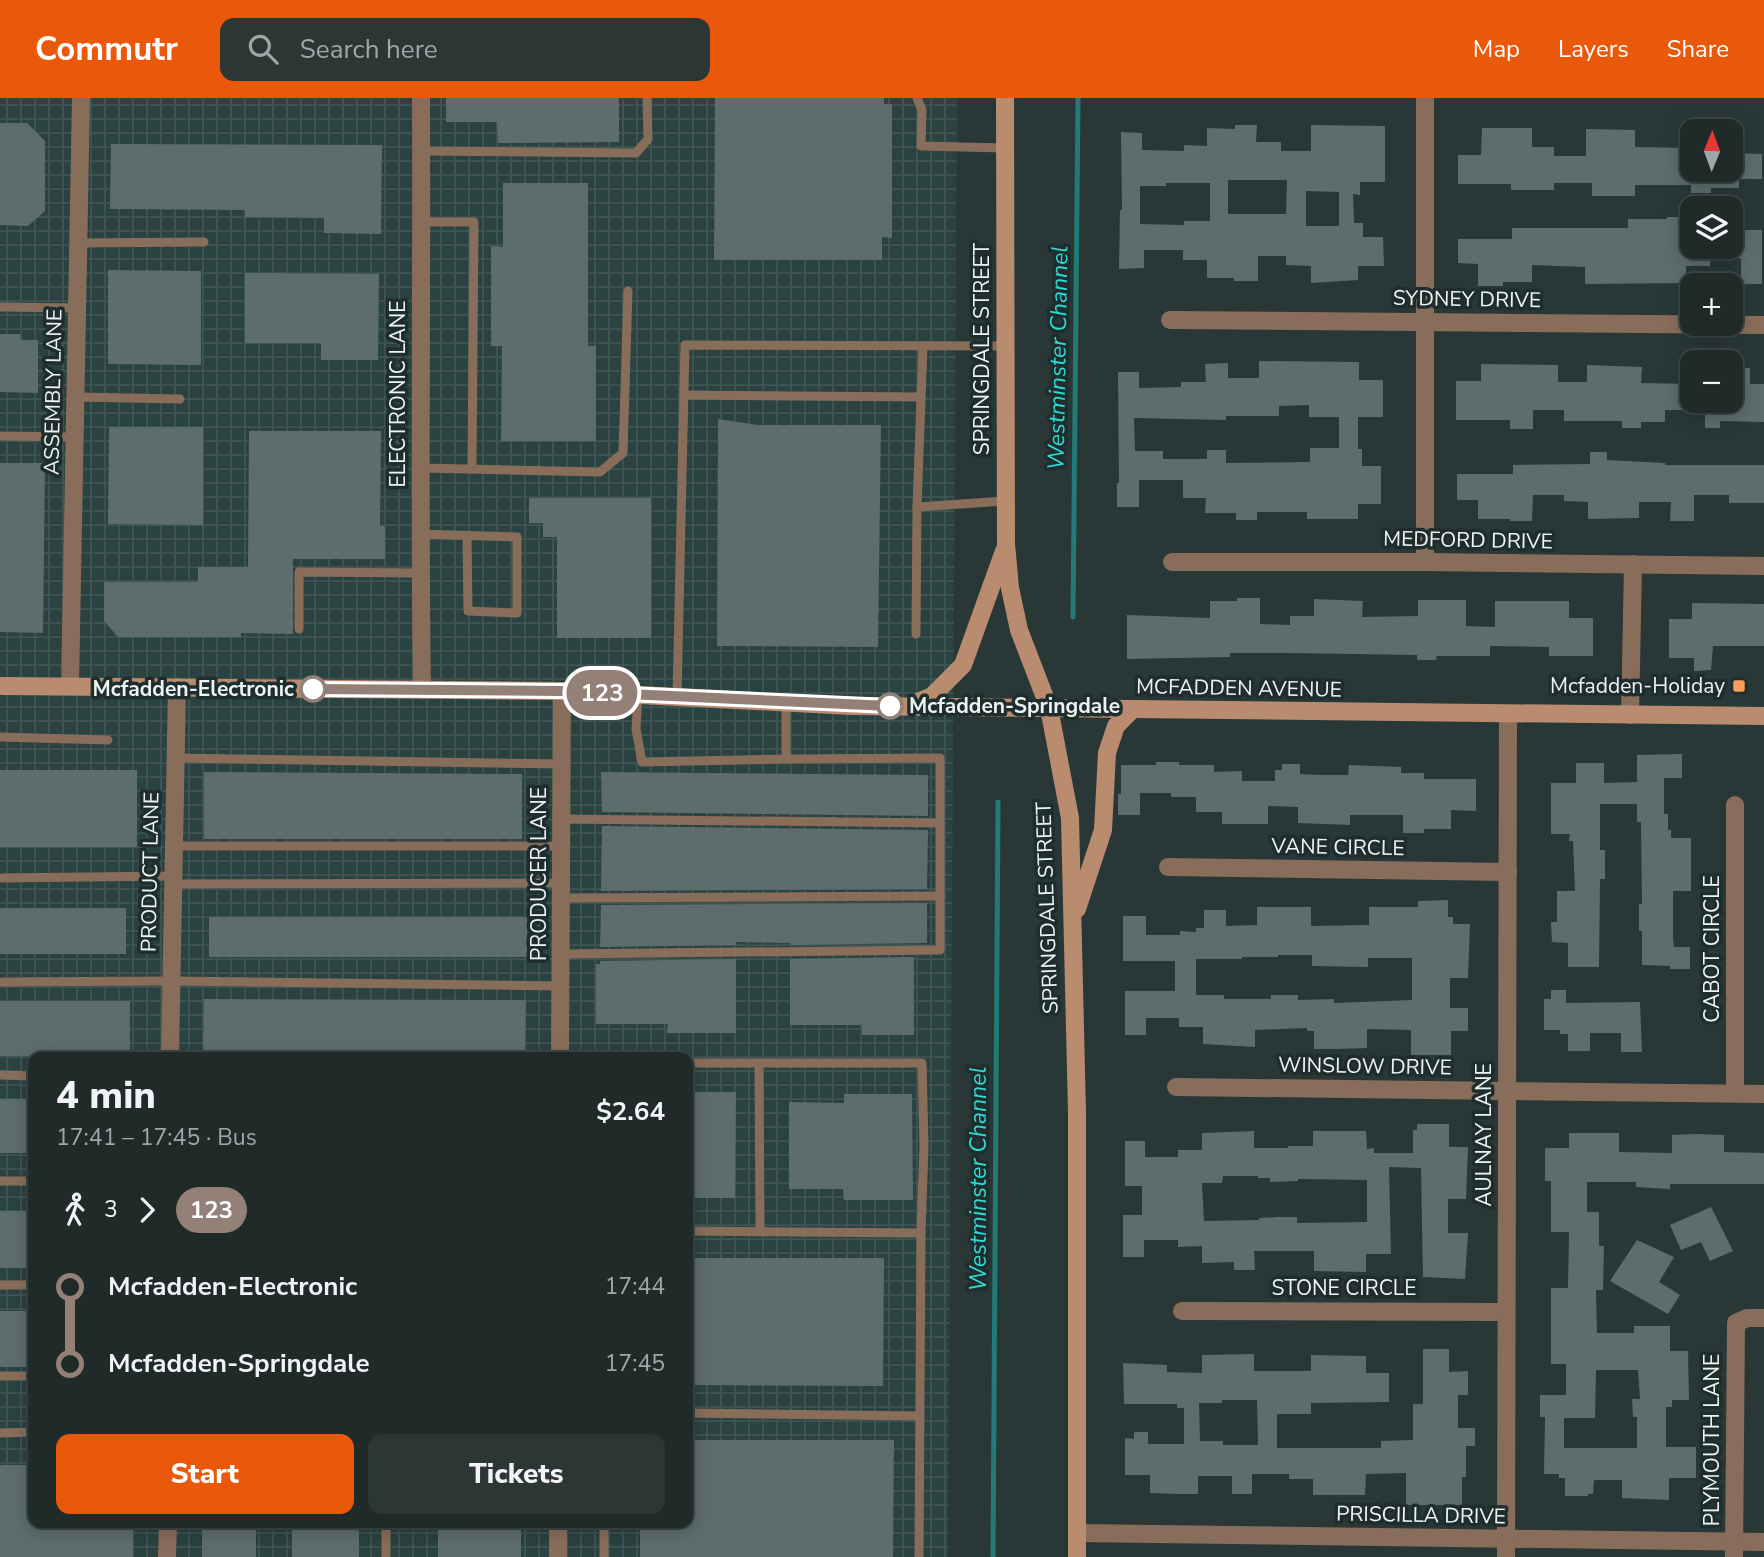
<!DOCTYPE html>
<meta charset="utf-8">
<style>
:root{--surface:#1f2a29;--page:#2c3635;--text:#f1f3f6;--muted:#a1a7a8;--line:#3c4646;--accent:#ea580c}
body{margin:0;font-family:"Nunito Sans",sans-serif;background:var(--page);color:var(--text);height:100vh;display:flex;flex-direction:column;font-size:26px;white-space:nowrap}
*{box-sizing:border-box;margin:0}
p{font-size:23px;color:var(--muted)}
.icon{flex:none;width:38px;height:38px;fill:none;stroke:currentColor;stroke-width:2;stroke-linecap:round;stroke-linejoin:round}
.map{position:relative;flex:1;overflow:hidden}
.sheet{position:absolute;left:28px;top:954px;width:665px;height:476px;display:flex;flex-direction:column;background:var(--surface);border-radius:14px;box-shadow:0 4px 18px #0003,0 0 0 2px var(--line)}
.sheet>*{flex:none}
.badge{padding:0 14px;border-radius:23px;font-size:24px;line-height:46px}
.needle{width:46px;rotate:1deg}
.controls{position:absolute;left:1680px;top:21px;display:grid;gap:14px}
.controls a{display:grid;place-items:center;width:63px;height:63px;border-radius:14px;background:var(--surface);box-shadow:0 4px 18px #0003,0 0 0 2px var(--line);font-size:35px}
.map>.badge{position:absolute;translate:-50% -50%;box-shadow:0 0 0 4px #fff}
.legs{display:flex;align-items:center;gap:10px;height:77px;padding:0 28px;font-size:23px}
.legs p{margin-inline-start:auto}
.summary{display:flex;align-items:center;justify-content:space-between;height:119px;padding:0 28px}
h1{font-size:38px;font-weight:800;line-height:52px}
.action{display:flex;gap:14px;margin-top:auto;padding:14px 28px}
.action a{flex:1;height:80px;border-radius:14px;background:var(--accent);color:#fff;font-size:28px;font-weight:800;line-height:80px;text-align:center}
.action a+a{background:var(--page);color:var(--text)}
ul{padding:0 28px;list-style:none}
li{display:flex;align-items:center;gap:24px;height:77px;font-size:26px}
li i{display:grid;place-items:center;width:10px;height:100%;margin:0 9px;background:currentColor}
li i::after{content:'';width:18px;height:18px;margin:-9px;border:5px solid;border-radius:50%;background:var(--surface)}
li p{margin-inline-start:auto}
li:first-child i{background:linear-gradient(#0000 50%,currentColor 0)}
li:last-child i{background:linear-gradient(currentColor 50%,#0000 0)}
header{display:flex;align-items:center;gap:42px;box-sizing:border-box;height:98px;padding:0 35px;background:var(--accent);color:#fff}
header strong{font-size:33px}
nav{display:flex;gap:38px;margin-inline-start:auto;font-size:24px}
.search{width:490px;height:63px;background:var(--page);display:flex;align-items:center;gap:18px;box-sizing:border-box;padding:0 24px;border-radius:14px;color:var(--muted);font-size:26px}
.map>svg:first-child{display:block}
.industrial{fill:url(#industrial-grid);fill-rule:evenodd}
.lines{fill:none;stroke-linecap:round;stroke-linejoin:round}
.stream{stroke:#227b79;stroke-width:5}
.building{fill:#5d6d6c;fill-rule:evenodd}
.lane{stroke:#896d5b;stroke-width:9}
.street{stroke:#896d5b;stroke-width:18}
.secondary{stroke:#b98c6f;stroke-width:18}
.line-1-casing{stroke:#fff;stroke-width:16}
.line-1{stroke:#938177;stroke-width:10}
.poi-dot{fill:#fe9c57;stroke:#1f2d2d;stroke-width:2.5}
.stop-1-dot{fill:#fff;stroke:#938177;stroke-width:3.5}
.labels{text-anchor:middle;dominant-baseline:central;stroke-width:7;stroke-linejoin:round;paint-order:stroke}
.street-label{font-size:21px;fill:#ebf4f3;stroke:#1f2d2d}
.poi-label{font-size:21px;fill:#ebf4f3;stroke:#1f2d2d;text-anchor:end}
.stop-label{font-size:21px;font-weight:bold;fill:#ebf4f3;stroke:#1f2d2d;text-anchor:end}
.water-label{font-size:23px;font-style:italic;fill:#2ddbd6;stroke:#1f2d2d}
</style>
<header>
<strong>Commutr</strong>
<div class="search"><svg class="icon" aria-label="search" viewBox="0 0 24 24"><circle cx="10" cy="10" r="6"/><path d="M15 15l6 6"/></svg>Search here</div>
<nav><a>Map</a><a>Layers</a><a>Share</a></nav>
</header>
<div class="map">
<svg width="1764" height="1459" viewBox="0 0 1764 1459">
<defs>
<pattern id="industrial-grid" width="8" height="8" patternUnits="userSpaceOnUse" patternTransform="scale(1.75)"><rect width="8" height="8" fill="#2a4240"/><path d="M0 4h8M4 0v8" fill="none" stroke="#3f5553"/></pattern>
</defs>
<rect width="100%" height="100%" fill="#293837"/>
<path class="industrial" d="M0,0H957L948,1459H0ZM33,959H688V1424H33Z"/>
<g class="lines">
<g class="stream">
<polyline points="1073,519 1078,0"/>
<polyline points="993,1459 998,704"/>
</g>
</g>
<g class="building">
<polygon points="446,0 619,0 619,44 498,45 497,24 446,24"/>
<polygon points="715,0 884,0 884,6 892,6 892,140 882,139 882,162 714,162"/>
<polygon points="0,25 27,25 45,43 45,113 28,128 0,127"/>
<path d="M1235,27H1257L1256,44H1281V53H1311V27L1385,28V84H1360V97L1353,96L1354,125H1363V139H1383L1384,168H1358V182L1311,185V168L1286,167V158H1258V183H1234V180H1207V162H1183V152H1144V170L1119,171L1120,112H1122L1121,34L1142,35V52L1184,53V47L1207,48V30L1235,31ZM1228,82H1287L1286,116H1228ZM1166,85H1210V123H1184V127L1140,126V88H1166ZM1306,93L1339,94V128H1306Z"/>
<polygon points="1482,30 1532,30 1532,49 1554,49 1554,58 1586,58 1586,31 1635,32 1635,49 1692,50 1692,72 1731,72 1731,55 1762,56 1762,81 1739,81 1739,90 1711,90 1711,95 1691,95 1691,87 1635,87 1635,98 1592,98 1592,85 1554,85 1554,92 1511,92 1511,86 1458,86 1458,57 1481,57"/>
<polygon points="111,46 382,47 381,136 324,135 324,120 245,119 245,112 110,111"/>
<polygon points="503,85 588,85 588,248 596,248 596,343 501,343 502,248 491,248 491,148 503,149"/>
<polygon points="1667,119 1685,119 1685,130 1692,130 1692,149 1711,149 1710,168 1686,168 1686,185 1585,186 1585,169 1532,167 1532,184 1503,184 1503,188 1478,188 1478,166 1458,165 1458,141 1512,141 1512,130 1628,130 1628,121 1667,121"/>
<polygon points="1731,132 1762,132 1762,186 1741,186 1741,160 1731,161"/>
<polygon points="108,172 201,173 201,267 108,266"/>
<polygon points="245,175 379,176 378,262 321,262 321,245 245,245"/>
<polygon points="0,236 20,236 21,242 38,242 38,295 0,294"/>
<path d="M1259,263L1359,264V282H1383V319H1358V351H1362V368H1381V406H1358V421H1307V414H1257V422H1236V415H1205L1206,400H1183V382H1139V409H1117V385H1119L1118,274H1139V290L1181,289V284H1206L1205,266L1228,265V280H1259ZM1309,307V319H1339V350H1310V364L1226,365V352H1207V361H1163V353H1135L1134,320L1226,322V318H1279V308Z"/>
<polygon points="1481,266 1558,267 1558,284 1587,284 1587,267 1642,269 1641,285 1692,286 1692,312 1665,312 1665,324 1641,324 1641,330 1622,330 1622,323 1564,323 1564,312 1533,312 1533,331 1510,331 1510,322 1456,322 1456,283 1481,283"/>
<polygon points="1731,270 1750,270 1750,286 1764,286 1764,324 1720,323 1720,330 1705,330 1705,303 1731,303"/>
<polygon points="718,321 758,327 881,327 878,549 717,548"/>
<polygon points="109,329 203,329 203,427 108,426"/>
<polygon points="249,333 381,333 380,428 385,428 385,461 293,461 293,536 241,535 241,539 118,539 104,523 104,484 198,484 198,469 248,469"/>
<polygon points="1590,354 1607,354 1607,362 1665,365 1665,367 1764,367 1764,405 1729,405 1729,397 1694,397 1694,423 1670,423 1671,404 1639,404 1639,420 1588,421 1588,404 1564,403 1564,397 1533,397 1532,423 1510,423 1510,421 1478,421 1478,402 1457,402 1457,376 1513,376 1513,367 1590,366"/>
<polygon points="0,365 45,365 43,535 0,534"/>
<polygon points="529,400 651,400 651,540 557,540 557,439 543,439 543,425 529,425"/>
<polygon points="1237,500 1260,500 1260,526 1290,527 1290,518 1314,518 1314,501 1363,503 1362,519 1418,518 1418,502 1466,502 1466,528 1495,529 1495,503 1569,503 1569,520 1593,520 1593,558 1549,558 1549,549 1490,548 1490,558 1437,558 1436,562 1417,562 1417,557 1290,555 1230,555 1230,559 1127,561 1127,517 1210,520 1210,503 1237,503"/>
<polygon points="1692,505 1764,506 1764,548 1713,548 1711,572 1694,573 1694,560 1669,560 1669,521 1692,521"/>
<polygon points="1682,656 1682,680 1664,680 1664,716 1668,716 1668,732 1671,732 1671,740 1691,740 1691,793 1673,793 1673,841 1674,849 1690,849 1690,871 1670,871 1670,868 1642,867 1642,833 1639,833 1639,806 1642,806 1641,724 1637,724 1637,706 1600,706 1600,752 1605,752 1605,781 1600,781 1599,869 1568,869 1568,845 1552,844 1551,824 1557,824 1557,793 1575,793 1573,743 1569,743 1570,736 1551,736 1551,685 1576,685 1576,665 1604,665 1604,685 1637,684 1637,657"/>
<polygon points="1156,664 1179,664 1179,667 1214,667 1214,674 1242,673 1242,683 1275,683 1275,672 1282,672 1282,666 1300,666 1300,676 1320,677 1348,677 1349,667 1401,669 1401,675 1424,675 1424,681 1476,681 1476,713 1451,712 1451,731 1424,731 1424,735 1403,735 1403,717 1350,717 1350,727 1298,725 1298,709 1268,708 1268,726 1222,726 1222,714 1196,714 1196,699 1171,699 1171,695 1140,695 1140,717 1118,717 1118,696 1121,696 1121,667 1156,667"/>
<rect x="0" y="672" width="137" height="77"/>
<polygon points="204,674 522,676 522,741 204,741"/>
<polygon points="601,674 928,677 928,718 602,714"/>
<polygon points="602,728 928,732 927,791 601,793"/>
<path d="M1448,802V819H1453V826H1470L1468,880H1450V910H1468V933H1451V957H1411V932L1367,931V950L1337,951H1314V933H1307V930L1255,932V949L1203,946V929H1179V920H1146V937H1125V893H1175V863H1123V818H1146V837H1180V833L1196,834V830H1204V812H1226V828L1257,827V809H1311V828L1369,827V809H1418V803ZM1278,857H1312V868L1368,869V860H1412V902L1334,905V901L1298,902V897H1271V901H1224V897H1196V861H1242V859H1278Z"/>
<polygon points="927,805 927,845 790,847 790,845 736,844 736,847 600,849 601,807"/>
<rect x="0" y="810" width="126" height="46"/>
<rect x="209" y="819" width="318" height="40"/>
<polygon points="914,859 914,937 862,937 862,927 790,927 790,861"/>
<polygon points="736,861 736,935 667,935 668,926 596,926 596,866 600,866 600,863"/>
<polygon points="1551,892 1566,892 1566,905 1640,904 1642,954 1621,954 1621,935 1590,935 1590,953 1568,953 1568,936 1560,936 1560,932 1544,932 1544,901 1551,901"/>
<polygon points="204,901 526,902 525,959 203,959"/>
<polygon points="0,903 130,903 130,959 0,958"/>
<polygon points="688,994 736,994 735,1100 688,1100"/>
<polygon points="844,996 912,996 913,1102 844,1102 843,1091 789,1091 789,1004 844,1005"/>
<rect x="0" y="1001" width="33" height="54"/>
<path d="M1417,1026H1449V1049H1468L1466,1101H1448V1135H1468L1465,1181L1423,1179L1421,1070L1389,1069L1391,1156H1366V1174L1314,1173V1153H1254L1255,1172H1234V1164L1202,1165V1148L1178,1149V1142H1144V1159H1123V1117H1142V1088H1125V1043H1145V1059H1178V1052H1202V1035L1254,1033V1050H1288V1048H1313V1033H1366L1367,1051L1374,1050V1055H1413V1032H1417ZM1223,1078H1258V1080H1270V1084L1298,1083V1081L1367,1082V1124L1297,1125V1119H1278L1259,1120V1122L1204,1123L1202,1085H1222Z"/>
<path d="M1569,1035H1619V1054L1672,1055V1037L1696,1036L1724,1037V1054L1764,1055V1086H1670V1091L1636,1089V1084H1587V1114H1599V1148H1604L1603,1192H1596L1597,1235H1634V1228H1670V1253H1688L1689,1302H1672V1309H1666V1349H1696V1380H1669V1402L1622,1400V1382H1594L1593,1396H1588V1398H1565V1380H1559V1376H1544L1545,1319H1540V1297H1566V1266H1551V1190H1568L1569,1134H1551V1083H1545V1050H1569ZM1596,1272H1638L1640,1301H1632L1633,1319H1637V1350H1564V1320H1595Z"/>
<polygon points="1711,1109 1733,1153 1710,1163 1701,1144 1681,1152 1670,1127"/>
<rect x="0" y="1113" width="33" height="57"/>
<polygon points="1637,1142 1674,1159 1659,1184 1680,1197 1668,1216 1610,1183"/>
<polygon points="688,1160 884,1160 883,1288 688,1287"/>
<rect x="0" y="1213" width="33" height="56"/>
<path d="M1423,1251H1449V1274L1468,1273V1297H1458V1330H1475V1348H1466V1379H1462V1407H1406V1375L1366,1376L1365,1397H1313V1381H1289V1376H1252V1396H1232V1378H1198V1396H1179L1150,1395V1377H1125V1340L1134,1341V1334H1148V1346H1184V1310H1177V1306H1124L1123,1265L1167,1267V1274L1202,1275V1257L1254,1256V1273H1311V1257L1366,1258V1275H1389V1304L1311,1305V1316H1277V1350H1381V1343L1413,1342V1306H1423ZM1222,1302H1257L1258,1347H1223V1343H1200L1199,1305H1222Z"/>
<polygon points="688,1342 894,1342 893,1459 640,1459 640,1424 688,1424"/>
<polygon points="0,1367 33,1367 33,1424 133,1424 133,1459 0,1459"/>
<rect x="202" y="1424" width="54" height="35"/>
<rect x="292" y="1424" width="67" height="35"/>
<rect x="438" y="1424" width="83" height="35"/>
</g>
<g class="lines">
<g class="lane">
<polyline points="917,0 922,12 921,48 1005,50"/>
<polyline points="421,53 636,55 648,41 647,0"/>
<polyline points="422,124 474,124 472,371"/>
<polyline points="78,145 204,144"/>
<polyline points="0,209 77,210"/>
<polyline points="684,297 921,299"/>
<polyline points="75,299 180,301"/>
<polyline points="0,338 75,339"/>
<polyline points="422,370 600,374 623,355 628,193"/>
<polyline points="917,409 1005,403"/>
<polyline points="419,436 517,439 517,515 468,513 467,438"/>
<polyline points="299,531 299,474 420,475"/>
<polyline points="916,536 917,409 923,248"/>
<polyline points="638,596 636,631 642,664 786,661 786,604"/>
<polyline points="677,598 685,247 1004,248"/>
<polyline points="0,639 108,642"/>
<polyline points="176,660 562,666"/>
<polyline points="562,721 940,725"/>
<polyline points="174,748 562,748"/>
<polyline points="0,780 173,778"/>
<polyline points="173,786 562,785"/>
<polyline points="561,800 940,798"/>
<polyline points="561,856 940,852 940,660 786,661"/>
<polyline points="0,884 170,883 561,888"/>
<polyline points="688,965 922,965 924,1048 921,1135 688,1133"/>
<polyline points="759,965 760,1133"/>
<polyline points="0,977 33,978"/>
<polyline points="0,1083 33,1083"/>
<polyline points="0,1187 33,1187"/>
<polyline points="0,1278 33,1278"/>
<polyline points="688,1315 920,1318"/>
<polyline points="0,1335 33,1334"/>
<polyline points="386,1459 386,1424"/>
<polyline points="604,1459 604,1424"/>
<polyline points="919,1459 921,1135"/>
</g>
<g class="street">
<path d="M421,0C422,197 419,395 422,592"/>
<polyline points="1170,222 1764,227"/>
<polyline points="1172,464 1425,464 1764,468"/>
<polyline points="1425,464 1425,0"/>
<polyline points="70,588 81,0"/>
<polyline points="1630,617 1633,466"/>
<polyline points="1168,769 1508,774"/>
<polyline points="170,959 177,589"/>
<polyline points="560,959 562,593"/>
<polyline points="1176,989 1764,996"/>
<polyline points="1735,995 1735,707"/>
<polyline points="1182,1213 1506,1214"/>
<polyline points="1077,1435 1764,1444"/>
<polyline points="167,1459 168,1424"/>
<polyline points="558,1459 558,1424"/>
<polyline points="1506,1459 1508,616"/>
<polyline points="1734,1459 1736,1225 1747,1220 1764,1220"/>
</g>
<g class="secondary">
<polyline points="1005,0 1006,446 1010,490 1019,532 1049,610 1070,720 1077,1015 1077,1459"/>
<polyline points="0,588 562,593 852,608 1764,618"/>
<polyline points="913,606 932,598 963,567 1004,453"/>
<polyline points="1077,811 1103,732 1107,655 1116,628 1133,611"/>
</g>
</g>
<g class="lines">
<g class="line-1-casing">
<polyline id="line-1" points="313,591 562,593 890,608"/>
</g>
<use href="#line-1" class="line-1"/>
</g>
<rect class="poi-dot" x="1732" y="581" width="14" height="14" rx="3.5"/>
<g class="stop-1-dot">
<circle cx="313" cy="591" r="12"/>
<circle cx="890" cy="608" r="12"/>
</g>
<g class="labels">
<g class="street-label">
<text transform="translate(1467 201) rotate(1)">SYDNEY DRIVE</text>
<text transform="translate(982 251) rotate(-90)">SPRINGDALE STREET</text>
<text transform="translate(53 294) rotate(-89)">ASSEMBLY LANE</text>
<text transform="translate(398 296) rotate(-90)">ELECTRONIC LANE</text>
<text transform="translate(1468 442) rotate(1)">MEDFORD DRIVE</text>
<text transform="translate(1239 590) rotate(1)">MCFADDEN AVENUE</text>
<text transform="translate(1338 749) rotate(1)">VANE CIRCLE</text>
<text transform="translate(150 774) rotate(-89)">PRODUCT LANE</text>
<text transform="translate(539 776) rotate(-90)">PRODUCER LANE</text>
<text transform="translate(1047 810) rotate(-92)">SPRINGDALE STREET</text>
<text transform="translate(1712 851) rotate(-90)">CABOT CIRCLE</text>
<text transform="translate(1365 968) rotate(1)">WINSLOW DRIVE</text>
<text transform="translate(1484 1037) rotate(-90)">AULNAY LANE</text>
<text x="1344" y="1190">STONE CIRCLE</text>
<text transform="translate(1712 1342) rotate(-90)">PLYMOUTH LANE</text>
<text transform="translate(1421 1417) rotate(1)">PRISCILLA DRIVE</text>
</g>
<g class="poi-label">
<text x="1725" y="588">Mcfadden-Holiday</text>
</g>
<g class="stop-label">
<text x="294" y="591">Mcfadden-Electronic</text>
<text x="909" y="608" text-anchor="start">Mcfadden-Springdale</text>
</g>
<g class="water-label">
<text transform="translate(1058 260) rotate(-89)">Westminster Channel</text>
<text transform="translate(978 1081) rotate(-90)">Westminster Channel</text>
</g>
</g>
</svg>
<div class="controls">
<a><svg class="needle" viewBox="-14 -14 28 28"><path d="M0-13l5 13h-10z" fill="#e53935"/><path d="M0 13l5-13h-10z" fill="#a1a7a8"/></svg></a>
<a><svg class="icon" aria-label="layers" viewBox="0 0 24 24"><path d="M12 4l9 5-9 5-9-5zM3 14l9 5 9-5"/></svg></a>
<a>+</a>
<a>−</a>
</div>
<b class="badge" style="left:602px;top:595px;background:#938177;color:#fff">123</b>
<section class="sheet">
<div class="summary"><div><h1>4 min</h1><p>17:41 – 17:45 · Bus</p></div><b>$2.64</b></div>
<div class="legs"><svg class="icon" aria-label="walk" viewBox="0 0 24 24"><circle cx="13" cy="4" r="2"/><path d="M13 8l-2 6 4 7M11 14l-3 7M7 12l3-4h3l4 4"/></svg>3<svg class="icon" aria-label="forward" viewBox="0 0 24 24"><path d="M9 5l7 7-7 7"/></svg><b class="badge" style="background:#938177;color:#fff">123</b></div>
<ul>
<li><i style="color:#938177"></i><b>Mcfadden-Electronic</b><p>17:44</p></li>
<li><i style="color:#938177"></i><b>Mcfadden-Springdale</b><p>17:45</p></li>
</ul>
<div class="action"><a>Start</a><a>Tickets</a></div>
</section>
</div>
